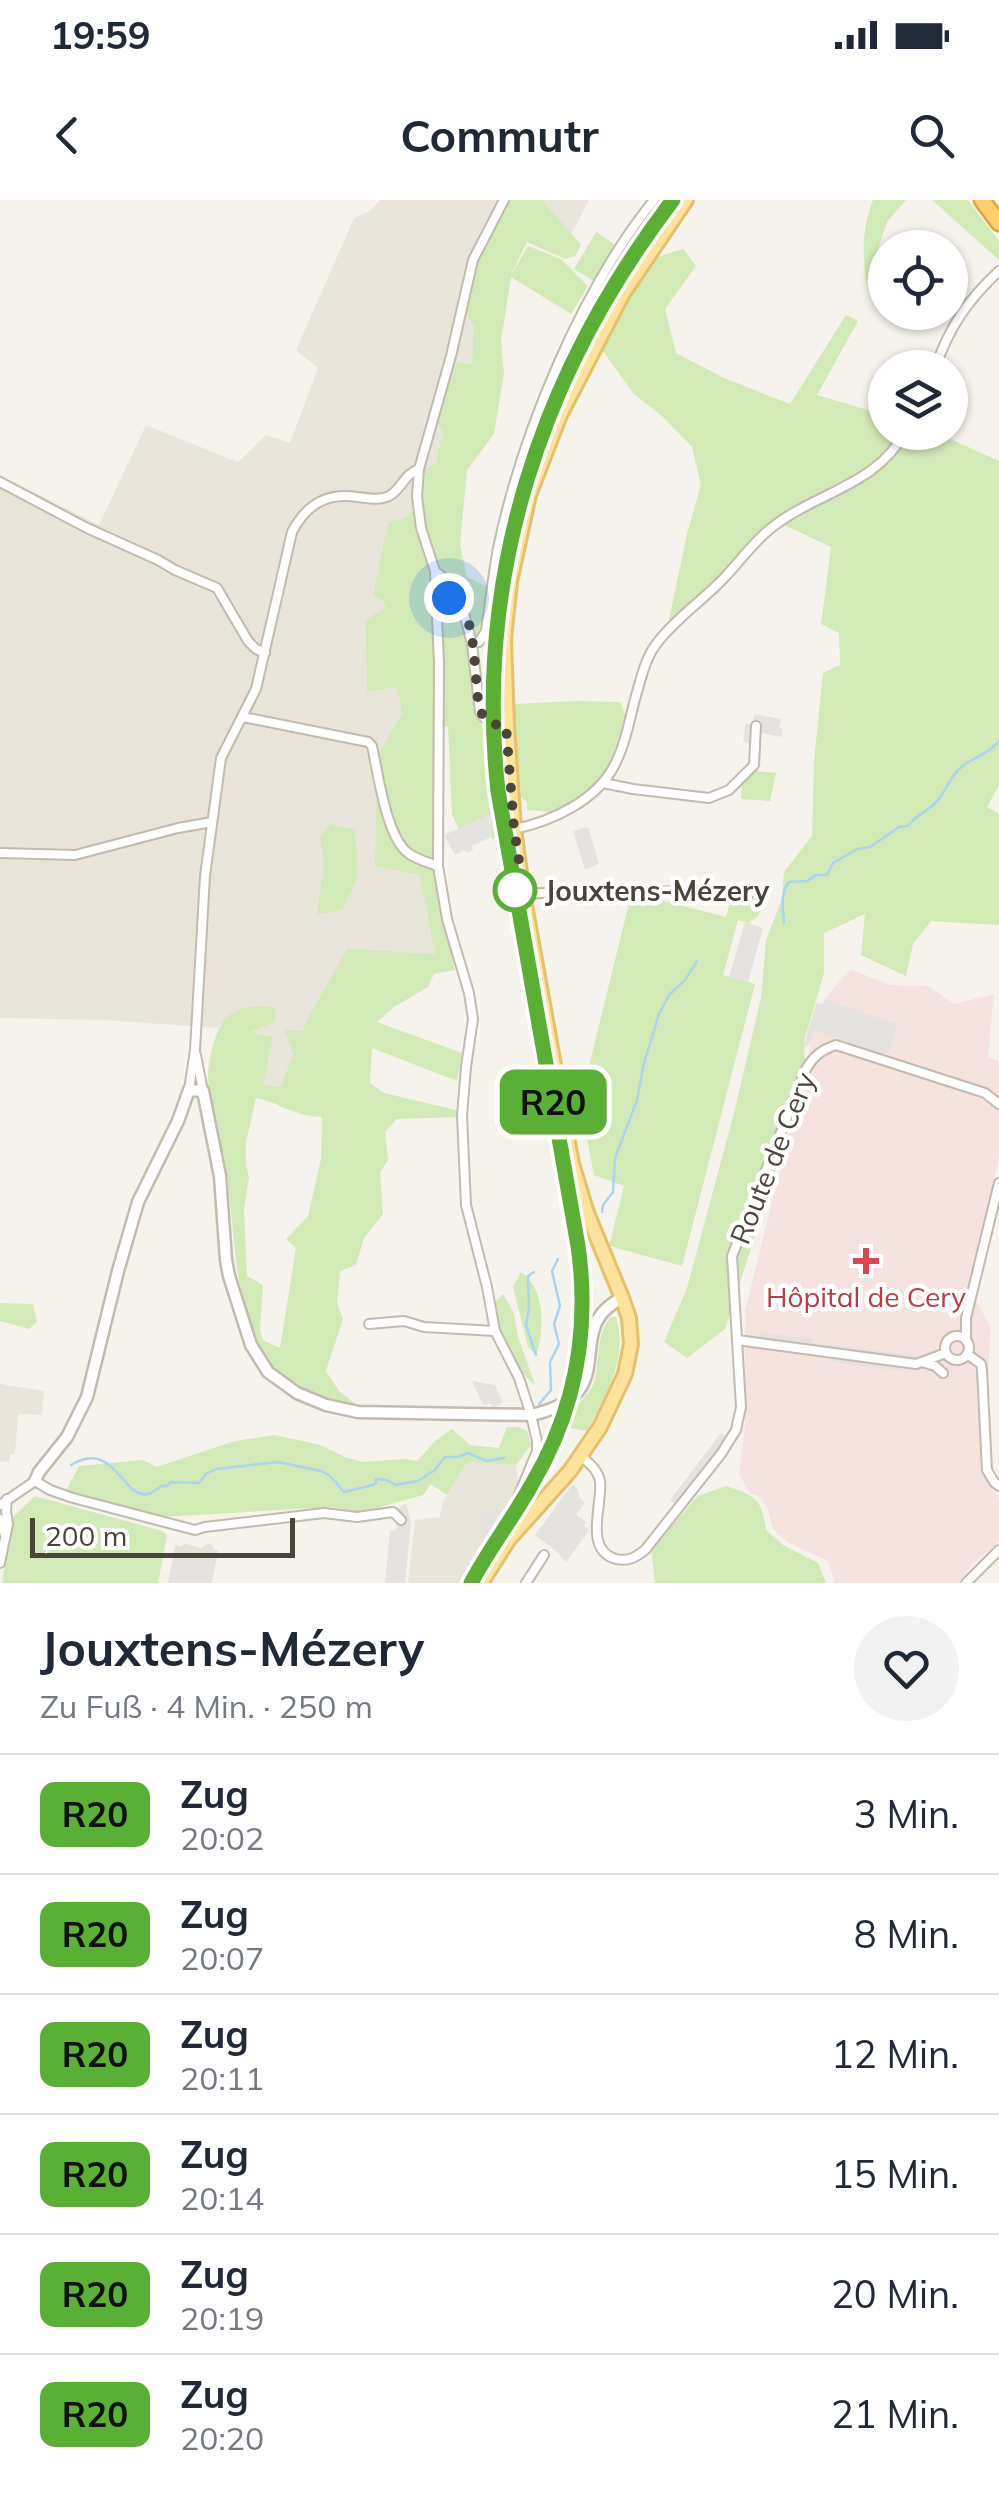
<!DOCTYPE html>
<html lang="de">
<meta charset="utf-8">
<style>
:root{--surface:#fff;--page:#f2f2f3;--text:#1f2937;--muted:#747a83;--line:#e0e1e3}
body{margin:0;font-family:Mulish,sans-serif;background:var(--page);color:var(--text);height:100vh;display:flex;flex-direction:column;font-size:38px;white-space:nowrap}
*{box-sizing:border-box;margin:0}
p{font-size:32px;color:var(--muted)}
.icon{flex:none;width:55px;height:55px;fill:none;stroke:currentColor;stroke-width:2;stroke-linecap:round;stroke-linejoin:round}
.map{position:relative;height:1383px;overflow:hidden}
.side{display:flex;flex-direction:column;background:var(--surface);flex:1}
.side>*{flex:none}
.badge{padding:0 20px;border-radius:15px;font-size:35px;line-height:65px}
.buttons{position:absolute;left:868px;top:30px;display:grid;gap:20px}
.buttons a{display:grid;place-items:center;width:100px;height:100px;border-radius:50%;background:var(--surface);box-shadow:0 2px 8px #0004;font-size:50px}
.scale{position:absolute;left:30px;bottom:25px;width:265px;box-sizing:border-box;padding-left:10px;border:5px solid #4b4439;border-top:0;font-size:28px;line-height:35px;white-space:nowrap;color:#4b4439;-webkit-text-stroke:8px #fff;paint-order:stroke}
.you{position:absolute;width:50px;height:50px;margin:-25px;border:8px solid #fff;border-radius:50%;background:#1a73e8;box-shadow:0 0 0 15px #1a73e833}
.map>.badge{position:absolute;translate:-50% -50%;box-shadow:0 0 0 5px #fff}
.round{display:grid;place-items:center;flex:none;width:105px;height:105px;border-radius:52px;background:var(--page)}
.overview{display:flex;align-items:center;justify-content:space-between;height:170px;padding:0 40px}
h1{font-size:48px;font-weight:700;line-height:75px}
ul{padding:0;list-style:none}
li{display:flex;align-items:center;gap:30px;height:120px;padding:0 40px;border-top:2px solid var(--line)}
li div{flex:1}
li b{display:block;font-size:38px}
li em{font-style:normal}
li .badge{min-width:110px;font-weight:700;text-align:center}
.status{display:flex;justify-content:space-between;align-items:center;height:70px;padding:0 50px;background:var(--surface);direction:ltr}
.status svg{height:28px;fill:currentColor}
header{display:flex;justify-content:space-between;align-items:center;height:130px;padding:0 40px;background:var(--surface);font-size:45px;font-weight:700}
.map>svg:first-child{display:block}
.residential{fill:#eae5da}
.medical{fill:#f6e3e0}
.green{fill:#d2eab5;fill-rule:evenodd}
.parking{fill:#e5e3e0}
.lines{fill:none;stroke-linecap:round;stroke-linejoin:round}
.stream{stroke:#a9d4f2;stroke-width:2.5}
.minor-casing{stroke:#c2bbae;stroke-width:12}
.tertiary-casing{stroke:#c2bbae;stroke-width:15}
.primary-casing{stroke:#e6c16a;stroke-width:18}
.motorway-casing{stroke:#e0a43c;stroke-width:19}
.minor{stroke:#fff;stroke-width:8}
.tertiary{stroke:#fff;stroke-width:10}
.primary{stroke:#ffe39c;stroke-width:12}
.motorway{stroke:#ffcf6e;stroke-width:14}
.rail{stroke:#9a9a9a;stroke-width:2.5;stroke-dasharray:12 12;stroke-linecap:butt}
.line-casing{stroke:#fff;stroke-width:22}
.line{stroke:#5ab034;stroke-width:15}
.walk{stroke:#4b4439;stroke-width:10;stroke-dasharray:0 18}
.stop-dot{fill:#fff;stroke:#5ab034;stroke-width:5}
.health-dot{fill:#e0444e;stroke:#fff;stroke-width:4}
.labels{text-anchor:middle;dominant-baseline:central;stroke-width:9;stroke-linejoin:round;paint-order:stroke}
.stop-label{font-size:28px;font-weight:bold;fill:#4b4439;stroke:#fff;text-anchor:start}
.street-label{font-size:28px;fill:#4b4439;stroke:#fff}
.health-label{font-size:28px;fill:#be3a42;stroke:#fff}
</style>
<div class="status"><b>19:59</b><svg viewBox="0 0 49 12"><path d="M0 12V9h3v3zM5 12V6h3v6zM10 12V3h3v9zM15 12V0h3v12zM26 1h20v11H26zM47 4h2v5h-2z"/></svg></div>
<header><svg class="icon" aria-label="back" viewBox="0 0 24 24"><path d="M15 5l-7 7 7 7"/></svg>Commutr<svg class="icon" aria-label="search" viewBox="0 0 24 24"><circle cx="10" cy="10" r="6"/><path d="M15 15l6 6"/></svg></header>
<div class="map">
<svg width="999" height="1383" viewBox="0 0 999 1383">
<rect width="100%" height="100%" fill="#f6f3ec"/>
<g class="residential">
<polygon points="380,0 508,0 481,45 472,164 436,220 443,230 436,263 423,271 422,302 403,319 385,400 386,407 368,492 397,486 402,513 378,554 420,674 436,754 303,832 280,887 263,886 230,815 218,828 104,820 0,818 0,275 99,325 146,225 238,262 266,235 290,243 318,168 296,150 354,18 369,12"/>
<polygon points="542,0 589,0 571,35"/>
<polygon points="0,1184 44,1191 42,1215 18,1214 15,1254 10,1255 9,1262 0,1261"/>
<polygon points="467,1262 516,1265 518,1283 507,1321 491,1342 466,1383 408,1383 415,1320 440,1317 442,1304"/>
</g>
<polygon class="medical" points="850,769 890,785 928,786 954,804 994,794 988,857 999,861 999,957 970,1089 991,1128 988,1175 979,1210 986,1278 999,1298 999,1342 973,1364 958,1383 835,1383 828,1361 787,1342 773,1329 767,1307 757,1295 750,1294 739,1274 745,1226 745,1111 816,823 825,799"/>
<g class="green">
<path d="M508,0H542L581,45L575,56L565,59L527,42L511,75L528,46L561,59L588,86L571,114L511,77L501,141L504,173L494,234L467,270L460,345L467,377L487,387L486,424L472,444V482L473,503L477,518L488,534L495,636L493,640L489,635L491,614L459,629L452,615L448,527L444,526L441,520L443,454H436L433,668L455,770L434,774L428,787L394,807L377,822L462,853L457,881L372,848L370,883L384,893L460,911V917L397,919L385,932L388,960L380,973L383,1014L364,1038L356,1065L340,1071L337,1103L343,1119L326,1171L339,1191L357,1205C347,1204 336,1205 326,1202C230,1173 238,1053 227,973C222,943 209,905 208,876C208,863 213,843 218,831C226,808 254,803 276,808L274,822L250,832L273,837L263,885L280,887L293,855L285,830L303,831L306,822L347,749L435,754L420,675L375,666L378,554L402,513L397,487L367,492L366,420L386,407L384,400L373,396L388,322L403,319L422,302L423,270L436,263L443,230L435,221L457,163L472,164L474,125L466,114L481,45ZM256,898C283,904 293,916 322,917L321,959L308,1016L286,1039L296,1048L280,1148L263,1140L260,1131L263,1085L247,1076L244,1009L249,977L246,966V942Z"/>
<path d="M873,0H906L887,22L866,84C863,50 861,33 873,0Z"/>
<polygon points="932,0 968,0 999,41 999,60"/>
<polygon points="596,32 616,45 594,81 574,69"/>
<polygon points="683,49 696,66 665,109 676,153 724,178 790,204 846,115 858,121 817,195 885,215 885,232 937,233 999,261 999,585 987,607 999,614 999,725 931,721 913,744 906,776 861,755 865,714 824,733 824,773 804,841 805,866 765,1005 725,1129 687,1158 664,1142 687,1088 734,913 761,798 766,740 782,699 784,672 812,636 814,562 823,473 840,465 839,433 821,424 831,347 778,322 666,434 687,334 701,285 692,247 663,217 634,194 602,150 613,126 657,57"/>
<polygon points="576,501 620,502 626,517 606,574 586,594 551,612 527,610 527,602 521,597 514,504"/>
<polygon points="756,571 776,573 770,601 741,599 742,584"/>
<polygon points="331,624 355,630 358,676 342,710 317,714 324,665 320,636"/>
<polygon points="649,694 652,698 726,717 732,695 758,696 763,704 758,716 753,720 751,719 750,723 738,720 723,775 755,784 682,1066 609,1046 624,986 594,975 580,903 631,695"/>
<path d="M521,1072C545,1087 545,1131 536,1155L528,1147L513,1087Z"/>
<path d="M503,1094L514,1113L518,1137L535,1185C509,1163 501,1134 495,1102Z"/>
<polygon points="0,1103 33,1104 37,1122 29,1129 0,1121"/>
<path d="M611,1117H616C629,1159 605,1195 587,1231L570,1228L572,1221L569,1218C575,1203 591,1196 595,1179C600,1158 596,1134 611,1117Z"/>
<polygon points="507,1227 518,1227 527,1231 531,1245 516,1265 467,1262 447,1295 431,1284 423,1295 359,1313 333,1307 162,1317 66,1291 79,1266 143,1260 157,1267 235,1241 275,1235 320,1245 345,1257 363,1262 403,1259 417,1261 435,1241 452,1229 470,1245 499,1248"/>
<path d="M726,1286C755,1296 762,1298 766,1330L783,1345L818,1363L826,1383H655L651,1349L698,1296Z"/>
<polygon points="35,1296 162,1331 167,1335 158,1383 2,1383 12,1318"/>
</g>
<g class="parking">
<polygon points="754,514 781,519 779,528 783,529 782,537 762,533 759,544 743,542 745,524 753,524"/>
<polygon points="491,614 491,637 472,646 473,650 467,653 465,650 455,655 444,635"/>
<polygon points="588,627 599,664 585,670 573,631"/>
<polygon points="745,722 763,728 748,782 729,777"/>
<polygon points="825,799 897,824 889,851 884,854 815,831 810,844 803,848 816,803 822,804"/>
<polygon points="760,1132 813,1139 814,1143 914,1155 911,1166 902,1165 901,1171 830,1162 823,1155 756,1145 756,1138"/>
<polygon points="472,1181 495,1185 503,1202 493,1208 490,1203 484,1206"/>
<polygon points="721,1233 727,1237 675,1304 670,1300"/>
<polygon points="572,1285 577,1288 580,1298 585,1302 576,1315 586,1322 584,1326 589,1330 566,1362 556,1351 535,1335"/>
<polygon points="406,1303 411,1323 405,1383 385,1383 390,1331 396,1330 397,1323 393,1312"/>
<polygon points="504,1310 504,1324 490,1344 482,1339 481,1315 486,1315 487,1311"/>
<polygon points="184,1343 200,1348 210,1343 215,1350 218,1350 212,1383 168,1383 175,1345 182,1346"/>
</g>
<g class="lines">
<g class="stream">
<path d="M784,723C783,710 780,692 789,682L807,681L816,675H827L833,663L857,649L870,647L899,627L908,626C916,614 928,612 937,601C947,589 953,571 967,563C978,556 990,552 999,541"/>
<polyline points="602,1012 603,1005 613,992 615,958 637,900 644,863 659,814 669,795 685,780 697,761"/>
<polyline points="534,1072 528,1076 529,1108 526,1125 536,1155"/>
<polyline points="539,1204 551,1190 550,1162 559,1144 554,1124 560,1106 552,1071 558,1059"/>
<path d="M71,1265C114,1238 123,1300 148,1294C153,1293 157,1288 162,1286H167L171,1282L199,1283L206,1274L216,1269L278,1262L321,1271L329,1275L344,1292L373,1285L376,1283V1279L387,1280L395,1285L418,1281L435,1270L445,1257H458L468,1253L487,1261L504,1258"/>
</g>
<g class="minor-casing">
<g id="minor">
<path d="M935,168C950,126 967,101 999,71"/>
<polyline points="0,282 87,328 158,360 175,370 217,388 248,441 256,449 265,453"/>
<polyline points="435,371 439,463 438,666 447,719 469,793 473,819 466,867 462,916 466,1005 487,1087 495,1131 519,1178 531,1215 537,1241 537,1251 516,1302"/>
<polyline points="472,444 463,409 445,379 435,371 421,328 417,296 419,269 451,156 473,60 504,0"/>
<path d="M243,517L368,542L372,546C378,573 386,636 408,653C417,660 428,662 438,666"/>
<path d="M507,526C495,525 486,523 480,512L472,444L479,442L486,431C490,403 493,375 498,348C522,234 581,90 654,0"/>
<polyline points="603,583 633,589 709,598 729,590 754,565 756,526"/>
<path d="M514,629C551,622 597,600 614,566C626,544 630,516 637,492C642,475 646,457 657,443C675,419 702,401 723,379C739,363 752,343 770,329C813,293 877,286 905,232"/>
<polyline points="0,653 75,655 178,628 212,622"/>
<polyline points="523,694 582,691 759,692"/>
<polyline points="196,855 203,891"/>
<path d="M189,890L195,850L205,676L221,558L256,489L292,332C306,305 326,292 357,297C368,298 379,301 389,296C402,289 404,274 419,269"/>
<polyline points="369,1124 404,1121 424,1127 495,1131"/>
<circle cx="957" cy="1148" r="12"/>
<polyline points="737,1140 916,1164 946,1153"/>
<polyline points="966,1140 966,1118 999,983"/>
<polyline points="967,1154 981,1164 982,1170 987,1270 994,1282 999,1286"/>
<polyline points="922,1162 935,1166 943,1173"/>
<path d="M581,1256C589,1263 598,1270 600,1281C603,1304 583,1350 616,1359C628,1362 636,1357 645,1350L721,1254L736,1230L741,1207L732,1056L806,869C814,856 821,850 836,845L985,893L999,904"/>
<polyline points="0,1305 35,1281 50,1290 73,1298 195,1330 205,1327 324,1313 357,1317 393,1312 401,1320"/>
<polyline points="0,1319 5,1335"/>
<polyline points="0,1363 8,1324 6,1311 7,1299"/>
<polyline points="526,1383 544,1355"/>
<polyline points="966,1383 999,1350"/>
</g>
</g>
<g class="tertiary-casing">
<path id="tertiary" d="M35,1281L39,1272L67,1237L87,1197L118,1071L138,1002L178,921L189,890L203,891L220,976L226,1060L229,1076L251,1145L268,1172L297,1193L326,1205L358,1212L531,1215C628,1194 558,1130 622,1098"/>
</g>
<g class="primary-casing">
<polyline id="primary" points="481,1383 509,1339 570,1271 600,1227 625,1174 631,1144 629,1118 622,1098 587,1013 572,964 523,694 514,629 507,526 504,439 510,382 529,295 560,215 622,95 686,0"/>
</g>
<g class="motorway-casing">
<polyline id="motorway" points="982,0 999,23"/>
</g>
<use href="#minor" class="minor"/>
<use href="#tertiary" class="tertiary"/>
<use href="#primary" class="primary"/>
<use href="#motorway" class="motorway"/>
<path class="rail" d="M471,1383C492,1344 519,1309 540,1271C578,1201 589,1124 578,1046C561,941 541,836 522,732C510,662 494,592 493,521C490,329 557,152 673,0"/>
</g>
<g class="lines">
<g class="line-casing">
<path id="line" d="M471,1383C489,1349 513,1318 532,1284C575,1211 590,1130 578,1046L498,591C474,375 542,171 673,0"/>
</g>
<use href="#line" class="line"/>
<path class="walk" d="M449,398C455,401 458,401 462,407C477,431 474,484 480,512L493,524L506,526L514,628L524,694L515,690"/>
</g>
<circle class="stop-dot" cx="515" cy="690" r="20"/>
<path class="health-dot" d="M861 1046h10v10h10v10h-10v10h-10v-10h-10v-10h10z"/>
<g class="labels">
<g class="stop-label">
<text x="545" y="690">Jouxtens-Mézery</text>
</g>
<g class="street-label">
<text transform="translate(772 958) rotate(-68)">Route de Cery</text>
</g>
<g class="health-label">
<text x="866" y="1096">Hôpital de Cery</text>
</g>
</g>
</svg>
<div class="buttons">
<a><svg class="icon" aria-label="locate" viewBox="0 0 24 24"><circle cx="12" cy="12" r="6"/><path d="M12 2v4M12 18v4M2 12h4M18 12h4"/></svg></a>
<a><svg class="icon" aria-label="layers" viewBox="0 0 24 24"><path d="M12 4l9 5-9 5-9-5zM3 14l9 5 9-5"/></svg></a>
</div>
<div class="scale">200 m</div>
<div class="you" style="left:449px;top:398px"></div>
<b class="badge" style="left:553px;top:902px;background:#5ab034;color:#111">R20</b>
</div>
<section class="side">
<div class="overview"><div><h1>Jouxtens-Mézery</h1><p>Zu Fuß · 4 Min. · 250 m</p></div><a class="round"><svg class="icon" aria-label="heart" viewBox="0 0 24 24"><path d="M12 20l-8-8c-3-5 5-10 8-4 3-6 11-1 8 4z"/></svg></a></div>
<ul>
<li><span class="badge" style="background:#5ab034;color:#111">R20</span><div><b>Zug</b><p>20:02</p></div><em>3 Min.</em></li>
<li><span class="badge" style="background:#5ab034;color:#111">R20</span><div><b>Zug</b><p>20:07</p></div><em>8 Min.</em></li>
<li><span class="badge" style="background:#5ab034;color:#111">R20</span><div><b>Zug</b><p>20:11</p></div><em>12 Min.</em></li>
<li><span class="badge" style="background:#5ab034;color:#111">R20</span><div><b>Zug</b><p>20:14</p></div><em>15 Min.</em></li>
<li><span class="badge" style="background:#5ab034;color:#111">R20</span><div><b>Zug</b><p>20:19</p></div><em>20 Min.</em></li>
<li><span class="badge" style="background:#5ab034;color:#111">R20</span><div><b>Zug</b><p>20:20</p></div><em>21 Min.</em></li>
</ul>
</section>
